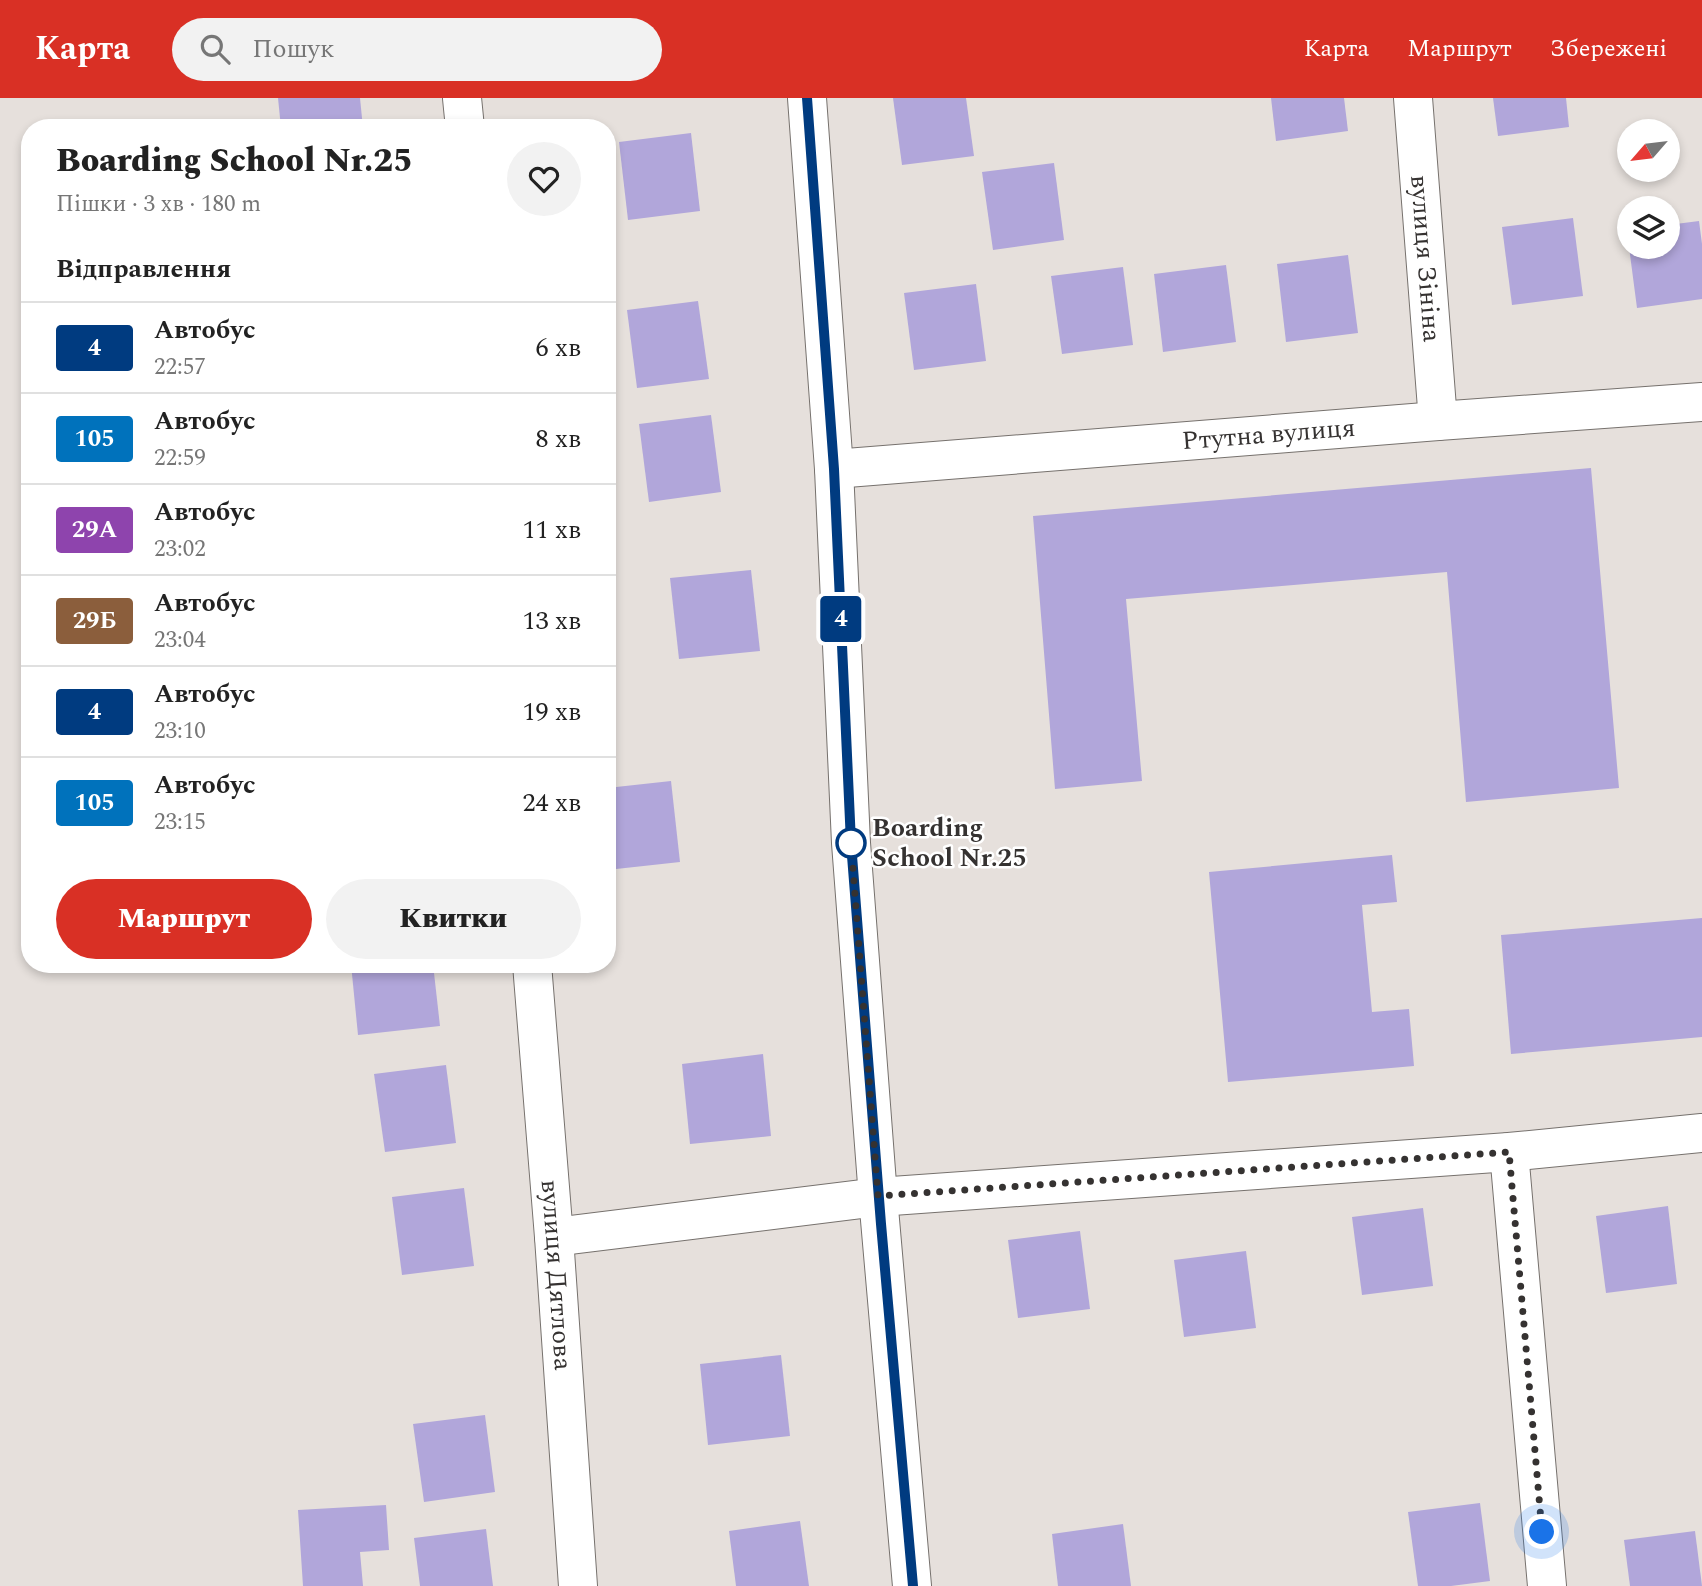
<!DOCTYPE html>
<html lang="uk">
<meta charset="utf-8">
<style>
:root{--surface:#fff;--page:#f2f2f2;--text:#222;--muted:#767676;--line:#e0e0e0;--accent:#d93025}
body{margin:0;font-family:Spectral,serif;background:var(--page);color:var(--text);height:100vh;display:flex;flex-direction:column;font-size:26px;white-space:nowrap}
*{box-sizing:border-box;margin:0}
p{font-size:23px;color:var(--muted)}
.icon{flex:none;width:38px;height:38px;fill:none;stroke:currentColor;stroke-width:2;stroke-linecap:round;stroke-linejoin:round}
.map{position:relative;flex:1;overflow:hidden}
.panel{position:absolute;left:21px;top:21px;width:595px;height:854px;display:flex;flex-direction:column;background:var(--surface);border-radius:28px;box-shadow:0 4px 10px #0003}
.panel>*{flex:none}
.badge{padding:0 14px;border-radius:5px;font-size:24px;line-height:46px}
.needle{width:46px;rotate:242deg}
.buttons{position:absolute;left:1617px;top:21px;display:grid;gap:14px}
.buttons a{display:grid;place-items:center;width:63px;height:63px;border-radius:50%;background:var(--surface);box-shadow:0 4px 10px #0003;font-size:35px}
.you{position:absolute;width:35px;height:35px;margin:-18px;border:5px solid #fff;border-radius:50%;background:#1a73e8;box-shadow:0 0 0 10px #1a73e833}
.map>.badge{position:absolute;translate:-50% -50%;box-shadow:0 0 0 4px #fff}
h2{padding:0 35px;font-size:26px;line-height:63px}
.round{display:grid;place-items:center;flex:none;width:74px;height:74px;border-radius:37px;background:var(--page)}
.overview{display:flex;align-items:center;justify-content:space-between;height:119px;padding:0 35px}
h1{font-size:33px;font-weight:800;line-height:52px}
.primary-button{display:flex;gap:14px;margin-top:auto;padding:14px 35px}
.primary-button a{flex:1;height:80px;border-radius:42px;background:var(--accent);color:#fff;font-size:28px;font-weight:800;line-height:80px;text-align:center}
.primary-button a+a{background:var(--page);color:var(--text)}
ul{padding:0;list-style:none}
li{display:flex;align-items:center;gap:21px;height:91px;padding:0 35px;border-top:2px solid var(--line)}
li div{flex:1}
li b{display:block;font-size:26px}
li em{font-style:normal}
li .badge{min-width:77px;font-weight:700;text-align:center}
header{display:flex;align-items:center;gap:42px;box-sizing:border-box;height:98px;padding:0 35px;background:var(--accent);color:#fff}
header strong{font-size:33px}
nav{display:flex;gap:38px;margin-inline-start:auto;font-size:24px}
.search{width:490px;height:63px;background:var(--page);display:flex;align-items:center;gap:18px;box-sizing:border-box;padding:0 24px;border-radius:38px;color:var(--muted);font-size:26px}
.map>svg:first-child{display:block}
.building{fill:#b1a6da}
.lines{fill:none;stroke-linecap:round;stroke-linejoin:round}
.minor-casing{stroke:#76716d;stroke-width:40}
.secondary-casing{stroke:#76716d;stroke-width:40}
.minor{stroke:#fff;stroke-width:38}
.secondary{stroke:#fff;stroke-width:38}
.line-casing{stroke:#fff;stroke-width:16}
.line{stroke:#003b80;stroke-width:10}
.walk{stroke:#353231;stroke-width:7;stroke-dasharray:0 12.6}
.stop-dot{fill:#fff;stroke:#003b80;stroke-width:3.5}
.labels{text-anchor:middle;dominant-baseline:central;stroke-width:5;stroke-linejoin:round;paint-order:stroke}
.street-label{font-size:26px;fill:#353231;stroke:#fff}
.stop-label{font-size:26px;font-weight:bold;fill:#353231;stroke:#fff;text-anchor:start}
</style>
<header>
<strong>Карта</strong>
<div class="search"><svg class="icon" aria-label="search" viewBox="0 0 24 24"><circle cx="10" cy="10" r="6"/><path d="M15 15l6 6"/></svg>Пошук</div>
<nav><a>Карта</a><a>Маршрут</a><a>Збережені</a></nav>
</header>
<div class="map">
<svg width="1702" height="1488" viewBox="0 0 1702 1488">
<rect width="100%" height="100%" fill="#e6e0dc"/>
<g class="building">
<polygon points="278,0 360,0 363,30 281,30"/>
<polygon points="893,0 966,0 974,58 902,67"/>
<polygon points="1271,0 1344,0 1348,33 1276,43"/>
<polygon points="1493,0 1566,0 1569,29 1498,38"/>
<polygon points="691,35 700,113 628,122 619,44"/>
<polygon points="1054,65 1064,142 993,152 982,74"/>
<polygon points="1573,120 1583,198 1512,207 1502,129"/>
<polygon points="1699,123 1702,146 1702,201 1637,210 1629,149 1668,149 1668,127"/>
<polygon points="1348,157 1358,235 1286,244 1277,166"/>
<polygon points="1226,167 1236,244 1163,254 1154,176"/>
<polygon points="1123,169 1133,247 1062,256 1051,178"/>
<polygon points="976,186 986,263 914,272 904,195"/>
<polygon points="698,203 709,281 637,290 627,212"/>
<polygon points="711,317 721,394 649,404 639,326"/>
<polygon points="1591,370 1619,690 1466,704 1447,474 1126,501 1142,683 1055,691 1033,418"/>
<polygon points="751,472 760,553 679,561 670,480"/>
<polygon points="671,683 680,764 607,772 607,690"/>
<polygon points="1392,757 1397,804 1362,807 1372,914 1409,911 1414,968 1228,984 1209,774"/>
<polygon points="1702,820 1702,939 1511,956 1501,837"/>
<polygon points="351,866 433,866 440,928 358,937"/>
<polygon points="763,956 771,1038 690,1046 682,966"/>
<polygon points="446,967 456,1045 385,1054 374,976"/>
<polygon points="464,1090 474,1168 402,1177 392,1099"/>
<polygon points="1668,1108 1677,1186 1606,1195 1596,1118"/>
<polygon points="1423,1110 1433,1188 1362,1197 1352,1119"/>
<polygon points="1080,1133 1090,1211 1018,1220 1008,1142"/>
<polygon points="1246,1153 1256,1230 1184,1239 1174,1162"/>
<polygon points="781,1257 790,1338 708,1347 700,1266"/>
<polygon points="485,1317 495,1394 424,1404 413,1326"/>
<polygon points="1480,1405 1490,1483 1451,1488 1418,1488 1408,1414"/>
<polygon points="386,1407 389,1452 360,1454 363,1488 303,1488 298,1412"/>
<polygon points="800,1423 809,1488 736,1488 729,1433"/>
<polygon points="1123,1426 1131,1488 1058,1488 1052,1436"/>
<polygon points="486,1431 493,1488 420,1488 414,1440"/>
<polygon points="1695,1433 1702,1488 1630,1488 1624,1442"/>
</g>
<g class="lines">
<g class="minor-casing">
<g id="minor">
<polyline points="462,0 465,30"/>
<path id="s1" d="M1413,0L1438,323"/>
<path id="s2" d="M834,371L1438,323L1702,304"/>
<path id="s3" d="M532,866L554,1139L578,1488"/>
<polyline points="1509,1054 1547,1488"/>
<polyline points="554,1139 878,1099 1509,1054 1702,1035"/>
</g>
</g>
<g class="secondary-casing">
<polyline id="secondary" points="807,0 834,371 851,745 878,1099 912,1488"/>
</g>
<use href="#minor" class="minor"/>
<use href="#secondary" class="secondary"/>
</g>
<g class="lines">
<g class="line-casing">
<polyline id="line" points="807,0 834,371 851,745 881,1126 913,1488"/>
</g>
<use href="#line" class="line"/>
<polyline class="walk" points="851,745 878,1098 1509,1054 1542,1434"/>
</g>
<circle class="stop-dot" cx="851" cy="745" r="14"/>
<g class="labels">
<g class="street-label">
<text stroke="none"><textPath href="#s1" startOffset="161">вулиця Зініна</textPath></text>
<text stroke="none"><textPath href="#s2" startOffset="436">Ртутна вулиця</textPath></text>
<text stroke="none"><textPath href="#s3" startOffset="312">вулиця Дятлова</textPath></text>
</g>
<g class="stop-label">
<text x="872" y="730">Boarding<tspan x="872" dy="30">School Nr.25</tspan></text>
</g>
</g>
</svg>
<div class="buttons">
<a><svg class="needle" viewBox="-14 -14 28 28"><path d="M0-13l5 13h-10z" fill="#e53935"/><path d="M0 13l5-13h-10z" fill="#767676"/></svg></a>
<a><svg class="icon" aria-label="layers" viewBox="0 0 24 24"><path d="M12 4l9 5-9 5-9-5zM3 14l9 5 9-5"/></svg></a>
</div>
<div class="you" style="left:1542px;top:1434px"></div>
<b class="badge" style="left:841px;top:521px;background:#003b80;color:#fff">4</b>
<section class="panel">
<div class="overview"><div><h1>Boarding School Nr.25</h1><p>Пішки · 3 хв · 180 m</p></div><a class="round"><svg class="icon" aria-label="heart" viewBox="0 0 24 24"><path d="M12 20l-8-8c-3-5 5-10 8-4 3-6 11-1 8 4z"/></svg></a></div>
<h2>Відправлення</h2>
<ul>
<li><span class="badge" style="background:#003b80;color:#fff">4</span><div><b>Автобус</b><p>22:57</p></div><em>6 хв</em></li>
<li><span class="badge" style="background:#0072bc;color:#fff">105</span><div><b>Автобус</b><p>22:59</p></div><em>8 хв</em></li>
<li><span class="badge" style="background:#8e44ad;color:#fff">29A</span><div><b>Автобус</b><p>23:02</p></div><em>11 хв</em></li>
<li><span class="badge" style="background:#8b5e3c;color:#fff">29Б</span><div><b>Автобус</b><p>23:04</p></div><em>13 хв</em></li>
<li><span class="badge" style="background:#003b80;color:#fff">4</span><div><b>Автобус</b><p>23:10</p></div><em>19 хв</em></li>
<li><span class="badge" style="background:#0072bc;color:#fff">105</span><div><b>Автобус</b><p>23:15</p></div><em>24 хв</em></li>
</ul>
<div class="primary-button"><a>Маршрут</a><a>Квитки</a></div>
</section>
</div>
